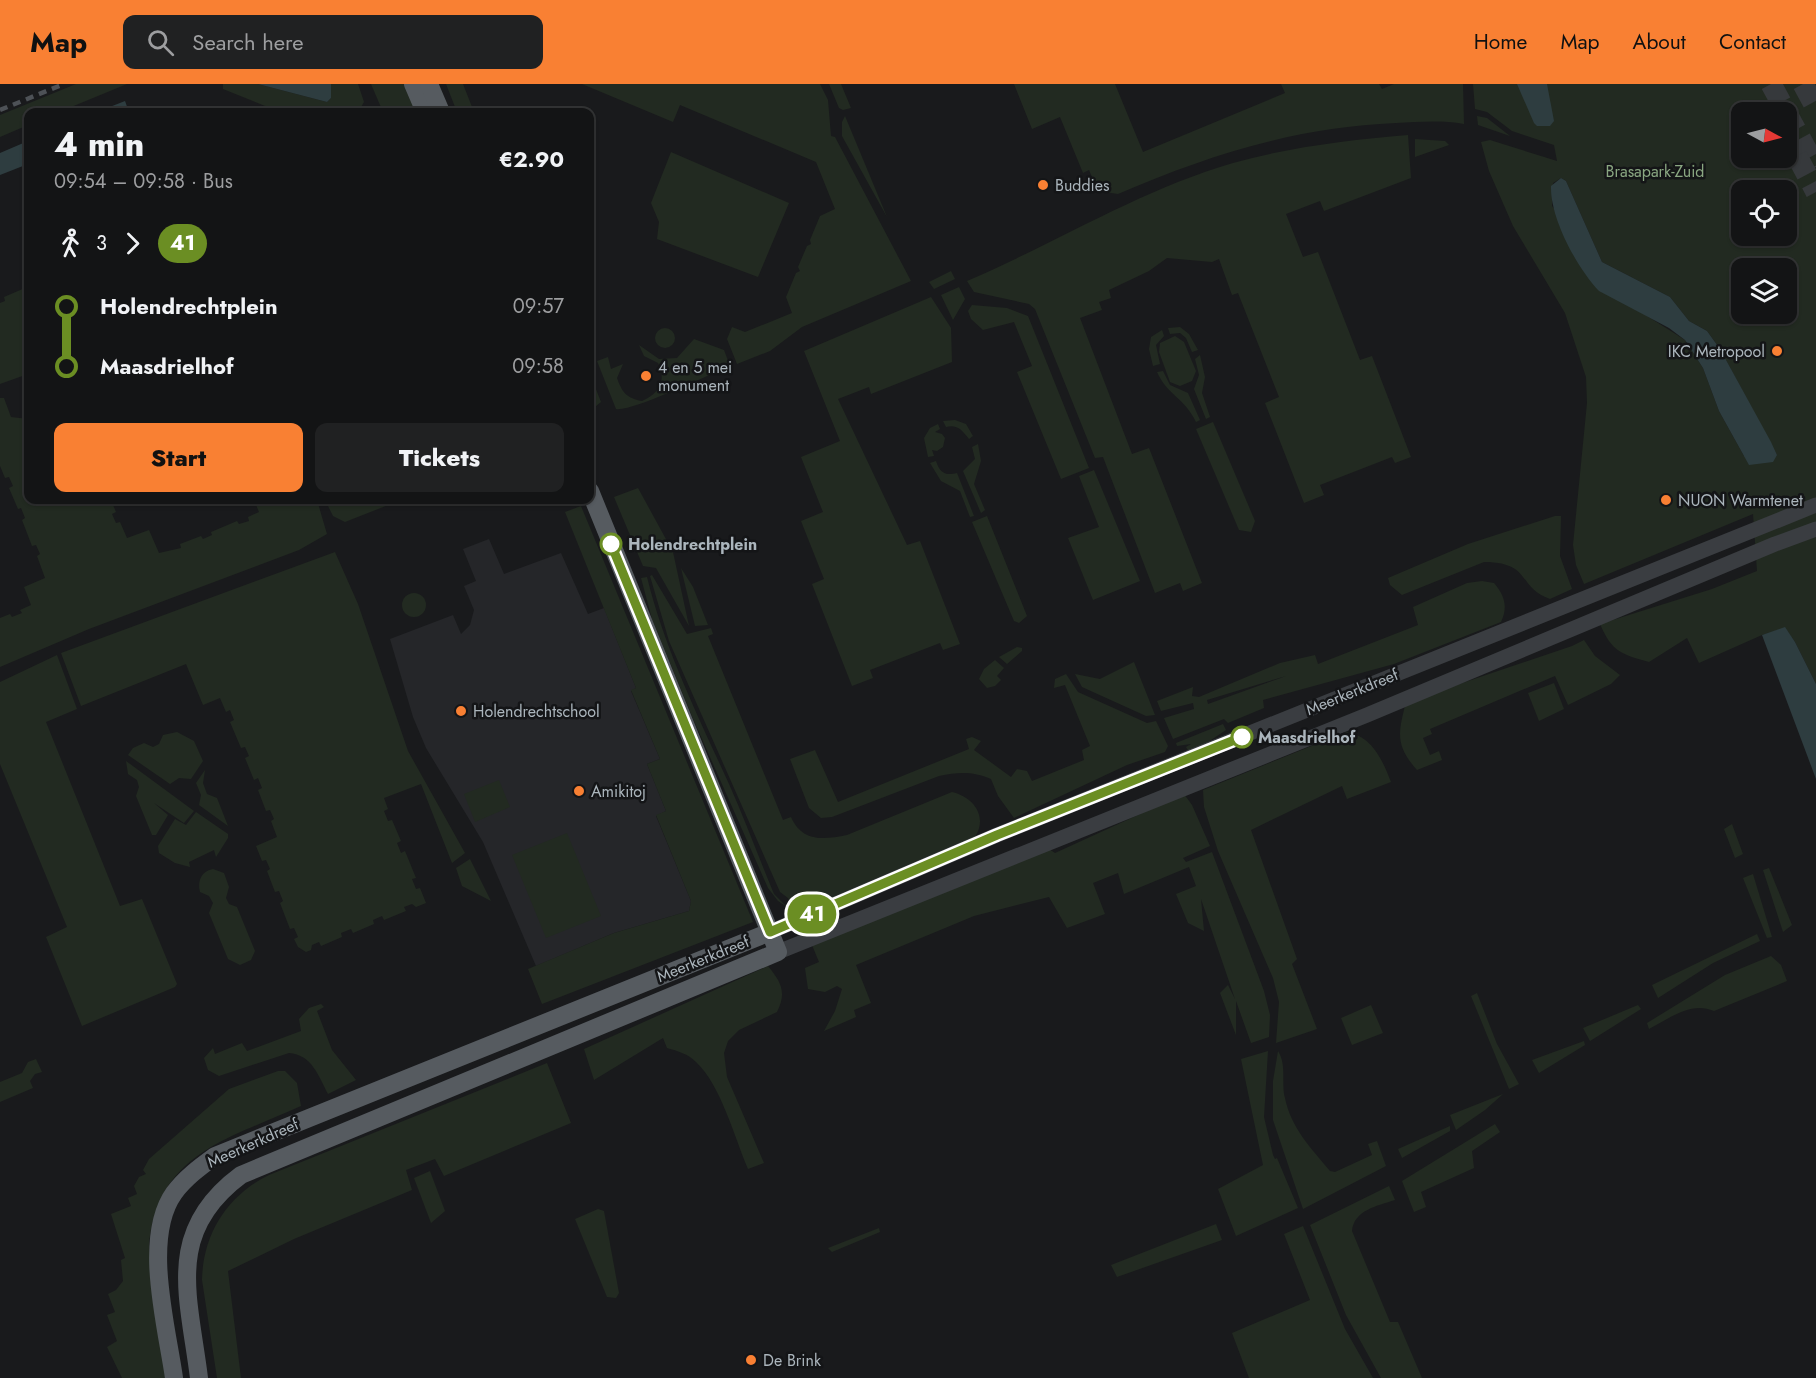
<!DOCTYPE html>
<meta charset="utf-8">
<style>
:root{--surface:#131415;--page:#202122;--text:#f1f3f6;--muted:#9d9ea0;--line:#323334;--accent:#f98033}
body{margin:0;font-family:Jost,sans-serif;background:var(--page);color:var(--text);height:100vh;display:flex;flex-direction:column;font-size:22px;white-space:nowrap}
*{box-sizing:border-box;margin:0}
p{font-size:20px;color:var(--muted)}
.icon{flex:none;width:33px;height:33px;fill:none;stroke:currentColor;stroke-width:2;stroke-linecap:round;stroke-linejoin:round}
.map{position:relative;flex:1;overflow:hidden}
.details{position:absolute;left:24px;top:24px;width:570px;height:396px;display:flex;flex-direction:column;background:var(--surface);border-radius:12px;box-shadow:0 2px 4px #0004,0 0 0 2px var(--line)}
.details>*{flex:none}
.badge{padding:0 12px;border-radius:20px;font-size:21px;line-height:39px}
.needle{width:39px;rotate:97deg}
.tools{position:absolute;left:1731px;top:18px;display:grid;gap:12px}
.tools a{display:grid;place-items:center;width:66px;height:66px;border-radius:12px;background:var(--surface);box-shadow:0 2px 4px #0004,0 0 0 2px var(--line);font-size:30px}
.map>.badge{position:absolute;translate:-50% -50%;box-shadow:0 0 0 3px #fff}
.legs{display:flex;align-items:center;gap:9px;height:66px;padding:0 30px;font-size:20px}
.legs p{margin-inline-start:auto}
.headline{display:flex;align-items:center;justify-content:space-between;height:102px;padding:0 30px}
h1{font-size:33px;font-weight:800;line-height:45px}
.button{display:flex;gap:12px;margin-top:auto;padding:12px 30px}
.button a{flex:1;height:69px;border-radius:12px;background:var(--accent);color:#111;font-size:24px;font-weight:800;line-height:69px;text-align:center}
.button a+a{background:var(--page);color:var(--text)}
ul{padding:0 30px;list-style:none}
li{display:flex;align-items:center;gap:21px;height:60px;font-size:22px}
li i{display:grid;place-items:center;width:9px;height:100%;margin:0 8px;background:currentColor}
li i::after{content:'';width:15px;height:15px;margin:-8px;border:4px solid;border-radius:50%;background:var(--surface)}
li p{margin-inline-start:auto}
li:first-child i{background:linear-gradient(#0000 50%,currentColor 0)}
li:last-child i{background:linear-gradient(currentColor 50%,#0000 0)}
header{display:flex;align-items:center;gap:36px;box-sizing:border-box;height:84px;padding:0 30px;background:var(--accent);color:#111}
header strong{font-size:28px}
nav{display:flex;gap:33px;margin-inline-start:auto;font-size:21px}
.search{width:420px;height:54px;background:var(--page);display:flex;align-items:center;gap:15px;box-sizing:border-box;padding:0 21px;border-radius:12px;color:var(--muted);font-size:22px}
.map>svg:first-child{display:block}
.built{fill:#252629}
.green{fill:#222a21;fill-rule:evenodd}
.water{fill:#2e3d40}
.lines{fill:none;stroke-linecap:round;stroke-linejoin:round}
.highway-tunnel{stroke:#36393c;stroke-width:21;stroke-dasharray:21 10;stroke-linecap:butt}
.minor{stroke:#3a3d41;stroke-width:15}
.major{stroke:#565b60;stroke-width:18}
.rail{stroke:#4d5156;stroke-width:4.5;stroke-dasharray:8 6;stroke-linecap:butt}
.line-1-casing{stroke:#fff;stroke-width:14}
.line-1{stroke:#6b8e23;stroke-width:9}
.poi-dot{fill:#f98033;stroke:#141517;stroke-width:2}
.stop-1-dot{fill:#fff;stroke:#6b8e23;stroke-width:3}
.labels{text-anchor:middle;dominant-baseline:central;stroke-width:5;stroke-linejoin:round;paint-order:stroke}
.park-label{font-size:16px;fill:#8aa782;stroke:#141517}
.poi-label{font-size:16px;fill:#abb5bc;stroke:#141517;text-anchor:start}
.stop-label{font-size:16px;font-weight:bold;fill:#abb5bc;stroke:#141517;text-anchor:start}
.street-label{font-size:16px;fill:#abb5bc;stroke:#141517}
</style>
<header>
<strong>Map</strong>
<div class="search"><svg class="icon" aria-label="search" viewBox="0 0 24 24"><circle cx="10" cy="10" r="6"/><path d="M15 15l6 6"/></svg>Search here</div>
<nav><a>Home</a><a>Map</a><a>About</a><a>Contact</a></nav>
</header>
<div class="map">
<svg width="1816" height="1294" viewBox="0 0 1816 1294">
<rect width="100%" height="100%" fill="#191a1c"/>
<polygon class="built" points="489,455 504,490 561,469 588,530 604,524 636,604 631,607 660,675 647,680 666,727 656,732 691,817 689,827 614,849 536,882 483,758 426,664 413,633 390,555 453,531 461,550 470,541 474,526 464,502 476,497 463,465"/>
<g class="green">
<polygon points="76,0 127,0 59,28 28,28 28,41 0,53 0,31"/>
<polygon points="223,0 258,0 327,18 331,14 331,0 358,0 364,18 358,28 280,28 223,5"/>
<polygon points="371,0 408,0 420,28 383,28"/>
<polygon points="446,0 463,0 474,28 457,28"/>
<polygon points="582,0 820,0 828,16 831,52 835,53 911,197 802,243 770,267 737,280 727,255 732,243 745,248 792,229 786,213 796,189 800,187 798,183 807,162 811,160 810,156 820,132 835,125 816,78 680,21 673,38"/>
<polygon points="829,0 841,0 851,24 843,26 839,24"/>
<path d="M1014,0H1115L1143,68L1285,9L1281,0H1379L1382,5L1394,0H1463L1464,40C1442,36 1418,38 1396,39C1297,43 1208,71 1118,110L1098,107L1089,86L1083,89L1060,33L1032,45Z"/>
<path d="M1473,0H1816V600L1795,558L1785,544L1762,551L1699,579L1687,554L1649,578C1621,570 1612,568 1600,540L1712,505L1757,487L1753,430L1584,500L1576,481L1573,461L1587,319L1586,293L1565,229L1513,142L1489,87L1481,58L1490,56L1557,77L1554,61L1512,47L1487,28L1475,25ZM1742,28H1786V74H1742ZM1561,94L1566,97L1602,178L1670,213L1689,237L1707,247L1720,265L1777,371L1744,372L1719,327L1703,284L1685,256L1647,232L1552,122L1553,99ZM1742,106H1786V152H1742ZM1742,184H1786V230H1742Z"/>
<polygon points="845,32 887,133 842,52 842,38"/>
<polygon points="1477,32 1487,34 1510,52 1478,41"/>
<path d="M1408,51L1411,94L1324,127L1320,117L1286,130L1303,173L1318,168L1360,276L1372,272L1411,373L1395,379L1392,373L1320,401L1324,411L1304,419L1265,319L1279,313L1238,209L1232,211L1219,175L1212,178L1167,174L1149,187L1109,206L1111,214L1099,218L1102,226L1080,234L1132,370L1149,364L1202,499L1183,507L1180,499L1155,509L1103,373L1095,374L1035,225L1029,220L974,208L967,197C1056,159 1140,106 1233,79C1290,63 1349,56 1408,51Z"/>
<polygon points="1415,55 1445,57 1449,61 1415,73"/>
<polygon points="671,68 789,119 758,193 657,155 659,138 651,119"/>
<polygon points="951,187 955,195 934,205 929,198"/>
<polygon points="959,203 965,215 953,236 941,211"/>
<polygon points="25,204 28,207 28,290 0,300 0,219 5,217 4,213"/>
<polygon points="931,213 951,244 952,278 871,310 869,303 838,315 907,461 920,457 960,560 943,566 940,559 870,586 873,594 852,602 812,500 824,495 801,437 823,428 801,373 840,357 804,267"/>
<polygon points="972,221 1007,224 1028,232 1089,384 1061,395 1017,288 1032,282 1014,238 983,246 971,235 968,227"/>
<polygon points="1180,243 1189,250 1198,266 1192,268 1186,254 1180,249 1170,250 1168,244"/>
<circle cx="665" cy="254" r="10"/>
<polygon points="1162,246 1164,252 1156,261 1160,280 1153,282 1149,265 1151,253"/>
<polygon points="1175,252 1184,258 1196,287 1192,297 1180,302 1170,298 1159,268 1160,259"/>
<path d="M694,255L724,266L730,282C710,290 632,328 616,325L597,277L608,273L611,285L623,280L617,294C622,308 626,314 642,317C659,310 667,296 658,279L644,272L639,261L659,275L677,274Z"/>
<polygon points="1200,271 1205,293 1202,309 1210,333 1206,335 1194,305 1199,291 1195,275"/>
<path d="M1163,287L1170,301L1188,309L1200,336L1196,338C1184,313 1168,312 1157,288Z"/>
<polygon points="590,290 601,318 590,327"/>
<polygon points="0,314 4,314 11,333 28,335 28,416 111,416 116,428 112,430 116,439 120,438 127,454 149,446 159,469 181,464 180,460 201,452 203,455 212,451 211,448 237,437 239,440 249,437 248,433 259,428 254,416 317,416 327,450 299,466 89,545 0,583 0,534 10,530 12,533 22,529 20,526 31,521 24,503 45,494 37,472 40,470 36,461 32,462 22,436 25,434 21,424 18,425 9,404 13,402 9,393 5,394 0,382"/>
<path d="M955,336L966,340L973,352L969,355C962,346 957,340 946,343L943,337Z"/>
<polygon points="1213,338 1255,437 1251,448 1239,446 1196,345"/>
<polygon points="938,340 940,345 935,348 942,350 945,354 943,363 937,367 932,366 934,372 928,373 924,354 930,344"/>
<polygon points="978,360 981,377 974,400 985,426 981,429 963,387 975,375 972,363"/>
<path d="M936,377C940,389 945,392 957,389L974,432L970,433L960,407L941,397L930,379Z"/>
<polygon points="1094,386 1140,497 1093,516 1068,454 1099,443 1079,392"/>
<polygon points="638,404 673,468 689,542 656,484 643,482 614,413"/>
<polygon points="325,416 401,416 345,438 333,432"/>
<polygon points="581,422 753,838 542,920 528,885 614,849 689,827 691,817 656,731 666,727 647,680 660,675 631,606 636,604 565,428"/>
<polygon points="987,432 1027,532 1019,539 1014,537 972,438"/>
<path d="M1555,432H1561L1560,472L1572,505L1550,515C1517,504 1532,478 1484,478L1402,511L1390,501L1388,494L1468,460Z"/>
<polygon points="335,468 358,520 408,667 465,769 452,779 421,700 384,714 388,725 384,727 388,737 392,736 401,757 397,759 401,769 405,767 416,794 412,795 416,805 420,804 426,819 416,823 412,820 404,823 406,827 384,836 382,832 373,836 374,840 353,849 351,845 341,849 342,853 321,862 319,858 312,861 311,866 306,868 298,863 294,855 298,853 294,844 290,845 280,819 283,817 279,807 275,808 267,787 270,785 266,776 262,777 256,762 277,753 271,737 274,735 270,726 266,727 258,706 262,704 258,694 254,696 245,674 249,672 245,663 241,664 230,638 234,636 230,626 226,628 220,614 203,621 186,580 81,622 61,569"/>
<polygon points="681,484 693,503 708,541 695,542"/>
<path d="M652,491L687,550L711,544L713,550L708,552L783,736L791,733C802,758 823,756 847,751L952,708C974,713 988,733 975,753L814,822L793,825L788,814L780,808L669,557L650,492Z"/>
<path d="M647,493C665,566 698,632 729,700C745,736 759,774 774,810L787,823L778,817L768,804L694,637L652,535L641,494Z"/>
<path d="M1482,497L1494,499C1505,512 1508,523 1501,538L1394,580L1263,616L1264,624L1228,639L1224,635L1173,655L1164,634L1194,625L1193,619L1161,627L1157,617L1193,603L1192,612L1199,613L1280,579L1315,571L1318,580L1418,541L1413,523L1467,499ZM1286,592L1208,620L1207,616Z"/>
<circle cx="414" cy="521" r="12"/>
<path d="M1584,556L1595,572L1620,591L1611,600L1568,621L1555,592L1430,645L1432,650L1423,654L1430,671L1439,667L1442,676L1417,686C1395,661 1398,649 1406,618L1572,562Z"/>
<polygon points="1017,563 1022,564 1022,567 1007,580 999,573"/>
<polygon points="57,571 77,625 46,638 120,822 142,815 177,900 175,903 82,942 46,853 67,843 0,680 0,598"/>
<polygon points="995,576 1004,584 997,592 1001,596 995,602 987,604 979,595 984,585"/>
<polygon points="1134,578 1155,631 1146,632 1082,603 1075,590 1100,595"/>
<path d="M1066,590L1078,608L1147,639L1156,637L1168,662L1165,668L1127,681L1014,734L998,712L991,695C973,687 958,688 939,692L832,733L821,734L809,724L790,675L815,666L838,718L969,665L966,655L972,653L981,657L974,666L1011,693L1017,685L1027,687L1032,697L1084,676L1082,666L1090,662L1065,601L1054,604L1055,595Z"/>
<polygon points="1554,599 1564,625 1539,637 1528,609"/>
<polygon points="1223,640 1226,646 1190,670 1186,663 1191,660 1177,662 1176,659"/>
<polygon points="177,648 194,657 203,677 191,695 179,694 170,700 128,671 133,664 144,659 153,663 159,660 163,651"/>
<path d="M1346,648C1372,652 1382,675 1391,698L1347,715L1342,702L1251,746L1297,875L1292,880L1317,945L1276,959L1279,918L1273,894L1218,767L1204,723L1203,706Z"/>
<polygon points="126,677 194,727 184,739 154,719 168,731 156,751 152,751 136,712 139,703 137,696 128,690"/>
<polygon points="205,686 203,699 207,710 217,714 228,742 199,721 201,711 196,699"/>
<polygon points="499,696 510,723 475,738 464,710"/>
<polygon points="1184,710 1192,721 1210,762 1183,774 1186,778 1212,768 1264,907 1270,931 1269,953 1251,959 1236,917 1236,951 1220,909 1228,901 1235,915 1201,815 1204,847 1188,839 1176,810 1196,802 1189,783 1124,810 1118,789 1093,799 1105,830 1067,844 1049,813 974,832 856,881 871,919 854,926 856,933 824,947 835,927 842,905 837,902 825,908 808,905 805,884 819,878 812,861 1049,765 1055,769"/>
<polygon points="196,728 228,750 228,754 216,773 214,766 189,778 190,783 175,779 159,769 158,762 175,735 186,741"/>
<polygon points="1732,740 1743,770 1735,774 1724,745"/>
<polygon points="567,749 601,832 546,854 512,771"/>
<polygon points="470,775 491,817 462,802 456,784"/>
<polygon points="1769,784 1792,841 1783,848 1763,786"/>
<path d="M213,785L224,789L229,803L226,814L229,820L237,823L255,867L251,876L240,881L228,875L209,829L213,819L209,812L200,808C197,796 202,787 213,785Z"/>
<polygon points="1753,790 1772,853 1767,854 1743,794"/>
<polygon points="1757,850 1760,857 1713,879 1658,914 1652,901"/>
<path d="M1771,872L1781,881L1787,897L1714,927C1691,917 1670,934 1649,945L1647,939L1725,891Z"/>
<path d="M768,882C781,898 787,908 777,928L739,946L728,957L724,969L727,993L764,1079L748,1085C735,1055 721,1001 696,978C688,970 678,967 667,964L663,954L594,996L584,965Z"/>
<polygon points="1477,909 1497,960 1519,1000 1509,1005 1471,912"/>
<path d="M321,920L324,923L317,927L332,966L356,996L328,1010C318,991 312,971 289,969L219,992L208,986L204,974L213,964L215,970L242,959L247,967L301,947L299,935L309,924Z"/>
<polygon points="1371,921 1383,949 1352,961 1341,934"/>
<polygon points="1638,921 1641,925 1590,957 1583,944"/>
<polygon points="1584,957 1585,961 1539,989 1532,976"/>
<polygon points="1268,967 1264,1033 1273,1071 1275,1075 1277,1074 1298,1124 1236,1152 1218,1105 1263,1081 1241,975"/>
<path d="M1278,967C1287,981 1281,999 1285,1014C1291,1044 1311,1064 1330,1087L1335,1088L1372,1071L1368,1060L1377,1057L1386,1082L1303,1125L1273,1036V997Z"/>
<polygon points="36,975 42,988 35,990 30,997 33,1004 0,1018 0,998 22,989 28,978"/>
<path d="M547,979L571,1039L444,1092L435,1075L406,1086L412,1106L294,1155L228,1187L241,1294H217L202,1196C203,1149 228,1111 269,1091Z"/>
<path d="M278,987H285L297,999L301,1022C229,1055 157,1069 149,1162L166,1294H122L107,1263L117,1257L107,1231L115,1228L108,1210L116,1206L123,1197L121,1176L125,1174L111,1130L131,1122L128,1114L137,1110L134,1102L139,1093L146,1090L143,1086L149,1075L229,1005Z"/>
<polygon points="1503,1010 1485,1026 1456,1046 1450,1031"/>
<polygon points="1495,1040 1500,1048 1472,1067 1474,1084 1421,1108 1426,1123 1414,1128 1402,1097"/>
<polygon points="1450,1042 1450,1047 1402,1074 1398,1065"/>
<polygon points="430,1087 445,1127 431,1139 414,1094"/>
<path d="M1389,1102L1395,1116C1377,1122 1354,1126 1352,1147L1390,1238H1398L1422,1294H1381L1346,1231L1310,1141Z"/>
<polygon points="598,1125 604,1127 619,1209 616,1214 607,1213 575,1135"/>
<polygon points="1216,1140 1222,1156 1117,1193 1111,1181"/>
<polygon points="1303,1142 1345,1245 1373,1294 1249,1294 1232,1249 1310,1216 1284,1150"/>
<polygon points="879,1144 880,1148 832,1168 828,1164"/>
</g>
<g class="water">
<polygon points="258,0 331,0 331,14 327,18"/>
<polygon points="1517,0 1547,0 1554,37 1550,42 1537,42 1534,39"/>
<polygon points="125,17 129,28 97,28"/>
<polygon points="28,57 28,80 0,91 0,69"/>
<path d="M1561,94L1566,97L1602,178L1670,213L1689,237L1707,247L1720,265L1771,358L1777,371L1773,378L1749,381L1719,327L1703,284L1685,256L1669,244L1599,207C1577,184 1550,134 1551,102Z"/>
<polygon points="1785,543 1795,558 1816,600 1816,695 1762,551"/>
</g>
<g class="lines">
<g class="highway-tunnel">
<polyline points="1771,0 1816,83"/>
<polyline points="1803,0 1816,24"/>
<polyline points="1797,72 1816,108"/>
</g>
<g class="minor">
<polyline points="770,848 997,751 1816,421"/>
<polyline points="778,868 1367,631 1775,460 1816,445"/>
</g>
<g class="major">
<polyline points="413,0 425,28"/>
<polyline points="429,0 441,28"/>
<path d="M174,1294C167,1243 142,1154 174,1109C185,1094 200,1083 215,1072L770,848"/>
<path d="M199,1294C189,1212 164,1148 241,1091L778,868L590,407"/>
</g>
<polyline class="rail" points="0,26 64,0"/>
</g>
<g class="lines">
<g class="line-1-casing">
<polyline id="line-1" points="611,460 770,848 997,751 1242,653"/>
</g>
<use href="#line-1" class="line-1"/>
</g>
<g class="poi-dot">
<circle cx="1043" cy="101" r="6"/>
<circle cx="1777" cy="267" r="6"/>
<circle cx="646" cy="292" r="6"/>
<circle cx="1666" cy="416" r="6"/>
<circle cx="461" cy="627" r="6"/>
<circle cx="579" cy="707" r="6"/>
<circle cx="751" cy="1276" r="6"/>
</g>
<g class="stop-1-dot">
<circle cx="611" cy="460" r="10"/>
<circle cx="1242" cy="653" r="10"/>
</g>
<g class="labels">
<g class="park-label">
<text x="1655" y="87">Brasapark-Zuid</text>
</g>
<g class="poi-label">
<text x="1055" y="101">Buddies</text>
<text x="1765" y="267" text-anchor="end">IKC Metropool</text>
<text x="658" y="283">4 en 5 mei<tspan x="658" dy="18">monument</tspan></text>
<text x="1678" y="416">NUON Warmtenet</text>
<text x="473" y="627">Holendrechtschool</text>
<text x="591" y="707">Amikitoj</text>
<text x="763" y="1276">De Brink</text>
</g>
<g class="stop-label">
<text x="628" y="460">Holendrechtplein</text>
<text x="1258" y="653">Maasdrielhof</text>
</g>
<g class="street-label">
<text transform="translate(1352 608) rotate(-22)">Meerkerkdreef</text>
<text transform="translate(703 875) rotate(-22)">Meerkerkdreef</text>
<text transform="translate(253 1059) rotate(-24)">Meerkerkdreef</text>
</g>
</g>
</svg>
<div class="tools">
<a><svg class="needle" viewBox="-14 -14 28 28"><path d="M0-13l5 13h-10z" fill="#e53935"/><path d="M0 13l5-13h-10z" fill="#9d9ea0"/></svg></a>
<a><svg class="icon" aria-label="locate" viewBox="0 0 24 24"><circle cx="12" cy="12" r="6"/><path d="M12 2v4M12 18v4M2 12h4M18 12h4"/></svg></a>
<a><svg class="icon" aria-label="layers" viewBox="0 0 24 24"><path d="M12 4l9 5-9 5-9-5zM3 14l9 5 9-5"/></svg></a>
</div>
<b class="badge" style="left:812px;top:830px;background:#6b8e23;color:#fff">41</b>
<section class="details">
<div class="headline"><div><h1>4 min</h1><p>09:54 – 09:58 · Bus</p></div><b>€2.90</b></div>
<div class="legs"><svg class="icon" aria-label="walk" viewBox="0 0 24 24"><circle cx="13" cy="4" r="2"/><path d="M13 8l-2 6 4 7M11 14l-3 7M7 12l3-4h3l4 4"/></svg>3<svg class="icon" aria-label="forward" viewBox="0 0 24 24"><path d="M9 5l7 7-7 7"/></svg><b class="badge" style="background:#6b8e23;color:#fff">41</b></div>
<ul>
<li><i style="color:#6b8e23"></i><b>Holendrechtplein</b><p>09:57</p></li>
<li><i style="color:#6b8e23"></i><b>Maasdrielhof</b><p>09:58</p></li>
</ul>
<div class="button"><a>Start</a><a>Tickets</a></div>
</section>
</div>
